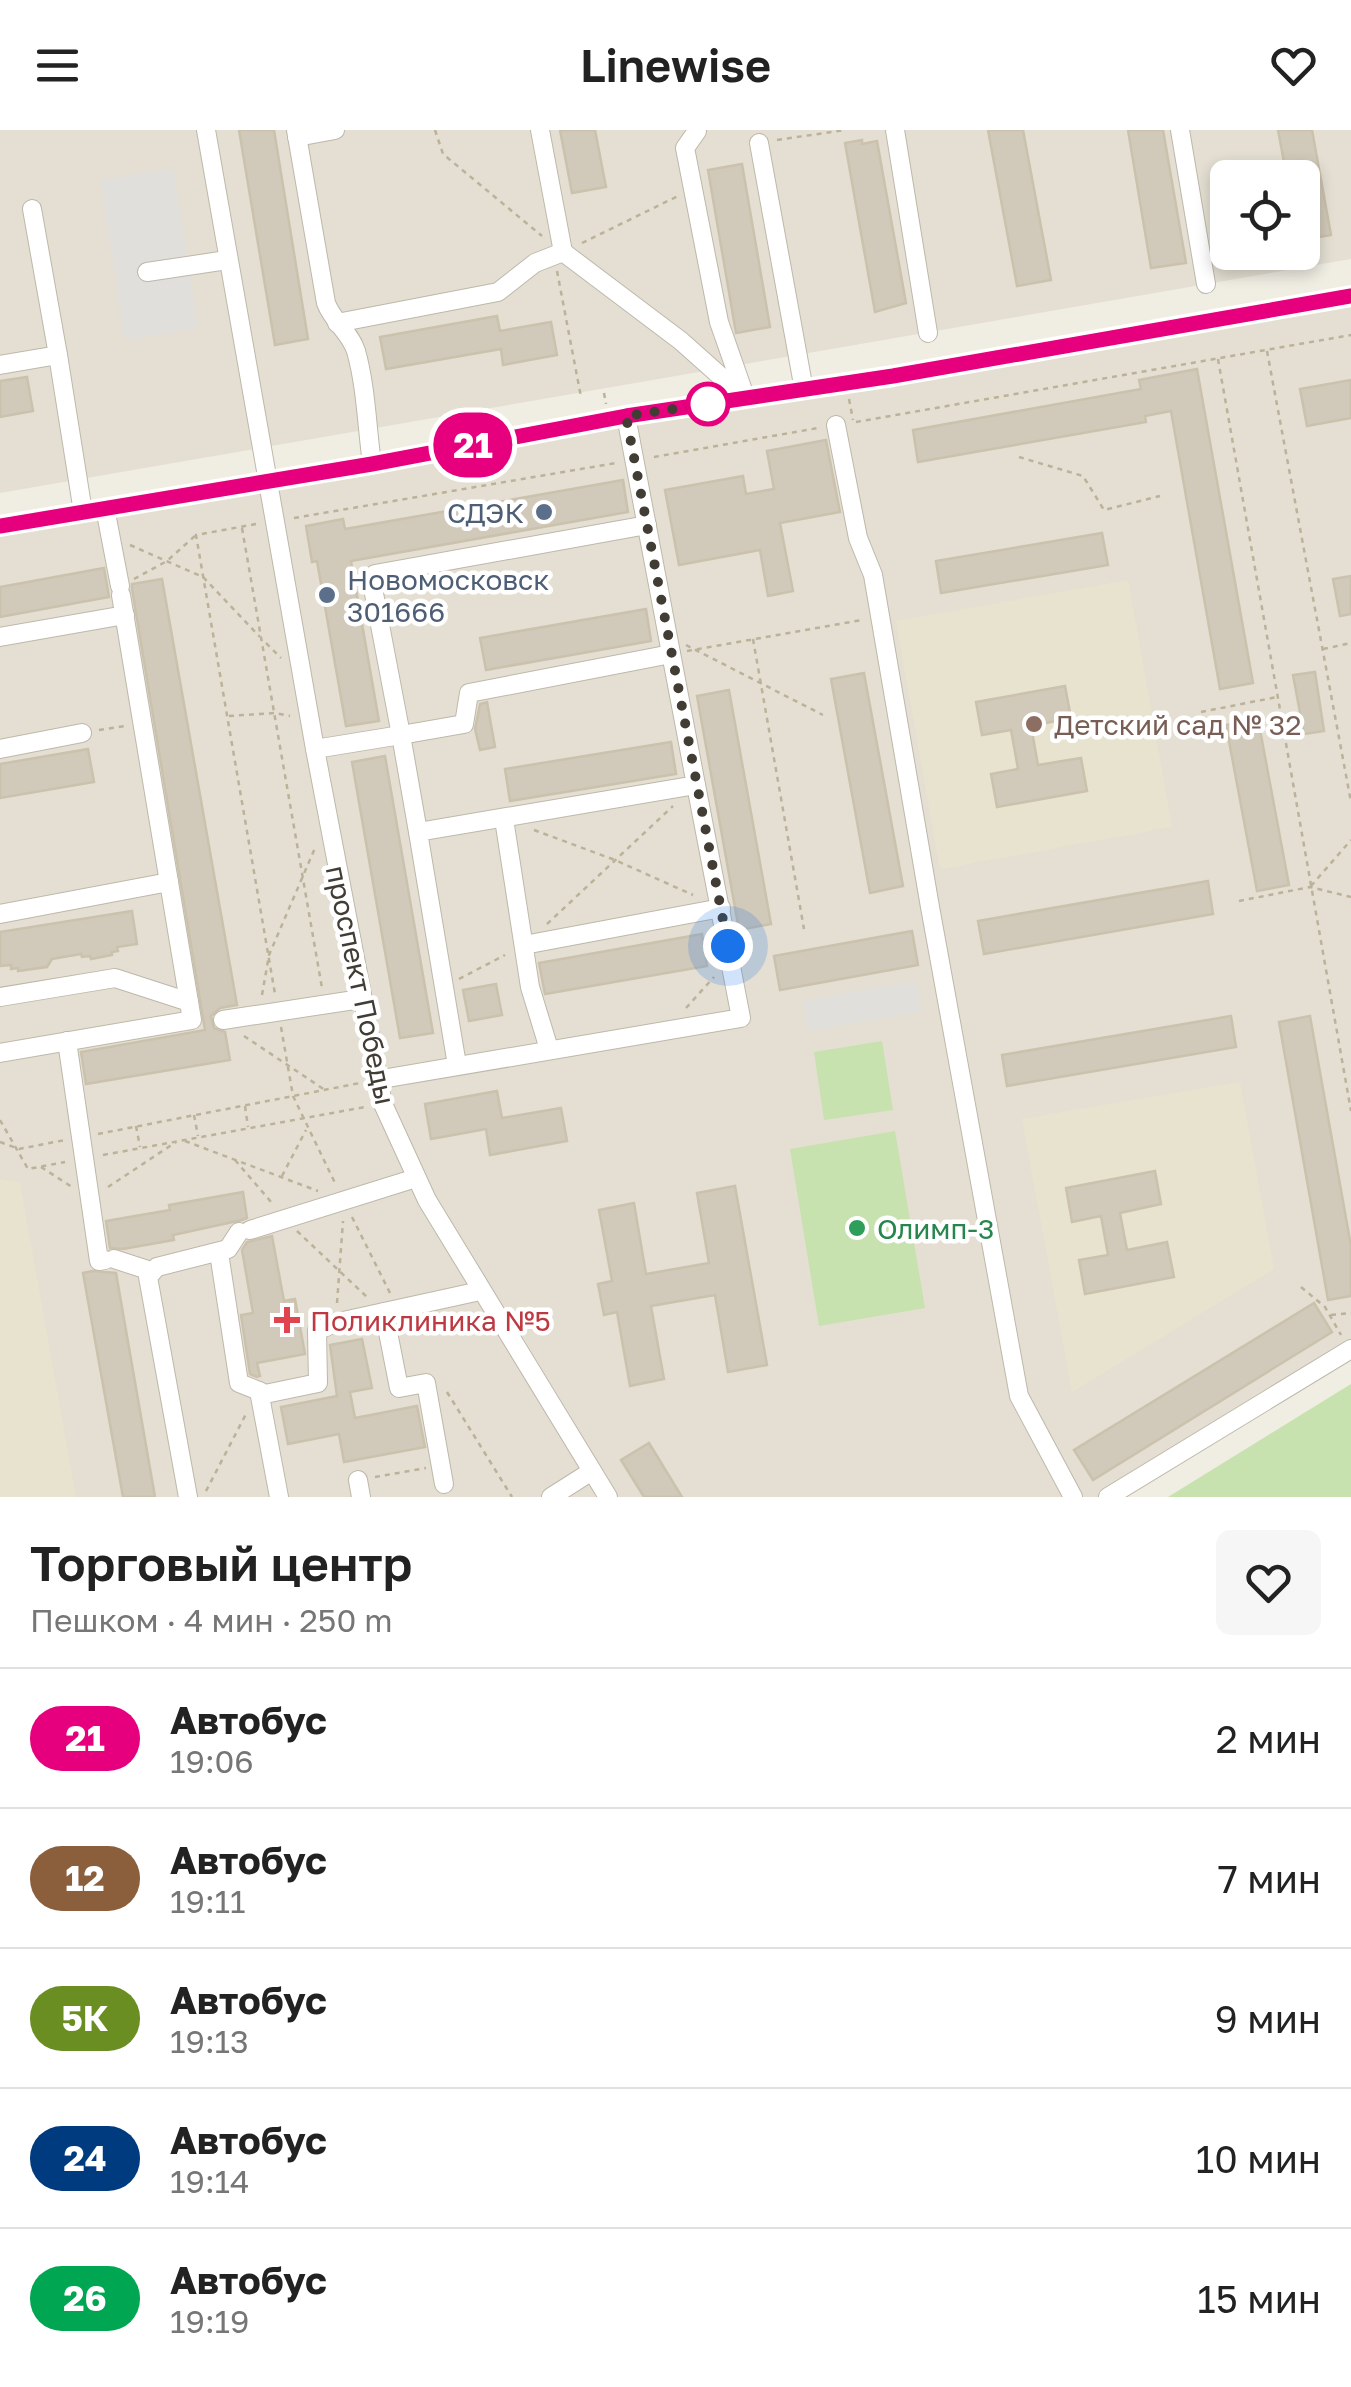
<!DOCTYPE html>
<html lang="ru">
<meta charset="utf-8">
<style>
:root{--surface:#fff;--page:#f6f6f6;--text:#222;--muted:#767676;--line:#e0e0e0}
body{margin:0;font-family:"Golos Text",sans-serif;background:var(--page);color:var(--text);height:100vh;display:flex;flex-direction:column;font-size:38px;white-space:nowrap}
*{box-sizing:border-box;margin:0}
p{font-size:32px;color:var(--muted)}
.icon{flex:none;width:55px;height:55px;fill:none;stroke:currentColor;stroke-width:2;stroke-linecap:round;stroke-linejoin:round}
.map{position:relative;height:1367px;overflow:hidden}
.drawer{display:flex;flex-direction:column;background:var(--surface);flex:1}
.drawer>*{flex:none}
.badge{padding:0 20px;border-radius:32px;font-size:35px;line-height:65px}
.buttons{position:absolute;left:1210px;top:30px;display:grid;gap:20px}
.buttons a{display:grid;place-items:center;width:110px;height:110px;border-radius:15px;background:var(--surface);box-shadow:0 5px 15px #0003;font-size:50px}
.you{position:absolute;width:50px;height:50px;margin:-25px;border:8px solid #fff;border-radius:50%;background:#1a73e8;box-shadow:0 0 0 15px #1a73e833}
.map>.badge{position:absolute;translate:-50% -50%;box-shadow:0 0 0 5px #fff}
.round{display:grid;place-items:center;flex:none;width:105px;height:105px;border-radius:15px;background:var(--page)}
.overview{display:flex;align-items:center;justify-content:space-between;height:170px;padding:0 30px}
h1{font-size:48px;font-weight:600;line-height:75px}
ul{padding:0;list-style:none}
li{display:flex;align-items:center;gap:30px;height:140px;padding:0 30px;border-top:2px solid var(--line)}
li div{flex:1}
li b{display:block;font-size:38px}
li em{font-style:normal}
li .badge{min-width:110px;font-weight:700;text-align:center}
header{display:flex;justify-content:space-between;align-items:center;height:130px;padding:0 30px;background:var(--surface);font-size:45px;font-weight:600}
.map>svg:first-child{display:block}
.residential{fill:#e4dfd2;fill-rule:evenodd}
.education{fill:#e8e3ce}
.green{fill:#c7e2ae}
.parking{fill:#e1dfdb}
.building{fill:#d1c9ba;stroke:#cbc2ad;stroke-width:2.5}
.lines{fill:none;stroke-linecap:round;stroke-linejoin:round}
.minor-casing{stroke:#beb8aa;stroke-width:20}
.path{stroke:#bbb299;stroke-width:2.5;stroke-dasharray:5 5;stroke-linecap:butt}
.minor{stroke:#fff;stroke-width:18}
.line-casing{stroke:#fff;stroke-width:22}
.line{stroke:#e6007e;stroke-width:15}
.walk{stroke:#413d34;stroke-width:10;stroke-dasharray:0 18}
.stop-dot{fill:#fff;stroke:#e6007e;stroke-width:5}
.service-dot{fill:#5c6f8a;stroke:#fff;stroke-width:4}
.education-dot{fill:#8d6e63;stroke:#fff;stroke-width:4}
.leisure-dot{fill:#2e9e5b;stroke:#fff;stroke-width:4}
.health-dot{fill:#e0444e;stroke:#fff;stroke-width:4}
.labels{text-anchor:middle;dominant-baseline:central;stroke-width:9;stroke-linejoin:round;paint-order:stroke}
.service-label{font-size:28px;fill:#4e5e75;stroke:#fff;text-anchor:end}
.education-label{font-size:28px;fill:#785e54;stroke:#fff;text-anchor:start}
.street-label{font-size:28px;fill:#413d34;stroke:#fff}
.leisure-label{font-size:28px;fill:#27864d;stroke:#fff;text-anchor:start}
.health-label{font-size:28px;fill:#be3a42;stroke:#fff;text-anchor:start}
</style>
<header><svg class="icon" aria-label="menu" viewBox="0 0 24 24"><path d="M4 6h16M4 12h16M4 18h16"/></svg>Linewise<svg class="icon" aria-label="heart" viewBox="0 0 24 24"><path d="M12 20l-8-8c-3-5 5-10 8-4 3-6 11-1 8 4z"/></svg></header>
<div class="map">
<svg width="1351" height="1367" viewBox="0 0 1351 1367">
<rect width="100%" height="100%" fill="#f0ede3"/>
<g class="residential">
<path d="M0,0H1351V129L0,363ZM1228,48H1302V122H1228Z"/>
<polygon points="1351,166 1351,1221 1114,1367 0,1367 0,397"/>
</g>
<g class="education">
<polygon points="1128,450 1172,697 940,739 896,491"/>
<polygon points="1240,952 1274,1139 1072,1262 1022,989"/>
<polygon points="0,1049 20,1053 76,1367 0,1367"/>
</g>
<g class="green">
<polygon points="882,911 893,980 824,990 814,922"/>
<polygon points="895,1001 925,1178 819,1196 790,1019"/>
<polygon points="1351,1254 1351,1367 1168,1367"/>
</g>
<g class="parking">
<polygon points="173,38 198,199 125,210 100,50"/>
<polygon points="916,851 922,881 809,901 803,871"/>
</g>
<g class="building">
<polygon points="239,0 274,0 308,209 275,215"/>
<polygon points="560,0 595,0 606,57 572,63"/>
<polygon points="988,0 1023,0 1051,150 1017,156"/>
<polygon points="1128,0 1163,0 1186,133 1151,138"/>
<polygon points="1278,0 1312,0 1331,105 1302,110 1302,48 1287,48"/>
<polygon points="862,10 862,14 877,11 906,173 875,182 845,13"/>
<polygon points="742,34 770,197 736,203 708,40"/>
<polygon points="497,186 500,201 551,192 557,225 503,235 501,219 386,239 380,207"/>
<polygon points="1197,239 1253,553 1220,559 1171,281 1145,286 1146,292 918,332 913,300 1141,259 1139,250"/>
<polygon points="27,247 33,281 0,287 0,251"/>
<polygon points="1351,250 1351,288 1307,296 1300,259"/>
<polygon points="826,310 840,382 780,393 793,461 768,466 760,420 679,435 665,360 743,346 746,364 774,359 767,321"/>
<polygon points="623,350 628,382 351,431 379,591 346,596 317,431 312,432 306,396 343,389 345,399"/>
<polygon points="1102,403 1108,435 941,463 936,431"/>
<polygon points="104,438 109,467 0,487 0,457"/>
<polygon points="1351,446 1351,484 1340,486 1333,449"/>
<polygon points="162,449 237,875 220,878 211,886 214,898 225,902 230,930 86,954 81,922 205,900 132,459 132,454"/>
<polygon points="646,479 651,511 486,540 480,508"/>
<polygon points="1315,542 1324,601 1304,604 1293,545"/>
<polygon points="864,543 903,756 870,763 831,549"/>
<polygon points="1065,556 1071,588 1031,596 1038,635 1081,628 1087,661 997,677 991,644 1018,639 1011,600 982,605 976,572"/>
<polygon points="729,560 771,794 739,800 697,566"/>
<polygon points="487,572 495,617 480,620 475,599 480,574"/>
<polygon points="1258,589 1289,755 1257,761 1226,595"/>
<polygon points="671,612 676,644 510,671 505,639"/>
<polygon points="88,619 94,652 0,668 0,634"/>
<polygon points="385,626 433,903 400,908 352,632"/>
<polygon points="1208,751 1213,784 984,824 978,791"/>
<polygon points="132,781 137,814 117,817 118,821 112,822 112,825 91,829 90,826 82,827 81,824 52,829 47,837 18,841 18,838 11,839 11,835 0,836 0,802"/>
<polygon points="912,801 918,835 780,860 774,826"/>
<polygon points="702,804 707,836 545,864 539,833"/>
<polygon points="496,854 502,885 469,891 463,860"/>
<polygon points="1231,886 1236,917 1007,956 1002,925"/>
<polygon points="1310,886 1351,1116 1351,1166 1328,1170 1279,892"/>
<polygon points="497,961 502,988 561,978 567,1011 490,1025 486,999 431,1009 425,974"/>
<polygon points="1155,1041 1161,1074 1120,1083 1127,1120 1167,1112 1174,1147 1085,1164 1079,1130 1108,1125 1101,1086 1072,1092 1066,1058"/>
<polygon points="735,1056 767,1235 728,1242 715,1165 651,1176 664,1249 630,1256 617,1182 604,1185 598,1154 612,1151 599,1080 634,1073 646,1144 709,1133 697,1063"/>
<polygon points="243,1062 247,1088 242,1090 173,1105 174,1110 123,1119 110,1118 106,1091 170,1080 169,1075"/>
<polygon points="272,1106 284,1171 295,1169 305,1224 257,1233 260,1246 257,1247 250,1244 241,1185 253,1183 242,1120 247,1112"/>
<polygon points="92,1141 116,1143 155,1367 123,1367 83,1143"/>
<polygon points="1314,1173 1332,1202 1093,1350 1074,1320"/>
<polygon points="362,1209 372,1258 350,1262 355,1288 417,1276 425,1317 344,1332 339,1304 288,1314 281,1277 337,1266 330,1215"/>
<polygon points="649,1313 682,1367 644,1367 621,1330"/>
</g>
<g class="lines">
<g class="minor-casing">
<g id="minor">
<polyline points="206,0 315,619 383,974 427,1070 608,1367"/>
<path d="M296,0L326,173C333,192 350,202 356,221C366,256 367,298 372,334"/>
<polyline points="540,0 563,122"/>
<polyline points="895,0 928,203"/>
<polyline points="1180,0 1206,154"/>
<polyline points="297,7 335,0"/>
<polyline points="759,13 804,260"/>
<polyline points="32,79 58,225"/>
<polyline points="147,142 227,130"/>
<polyline points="337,193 498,162 535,133 563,122 681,211 746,269 719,192 685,18 697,1"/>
<polyline points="0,235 58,225 83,382"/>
<polyline points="836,295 858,408 873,445 930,777 1019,1266 1073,1367"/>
<polyline points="105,378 120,456"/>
<polyline points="647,395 375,444 372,453 401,605 464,594 469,563 671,524"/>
<polyline points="0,396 372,334 626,286 893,246 1351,166"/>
<polyline points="0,507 125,485"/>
<polyline points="0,619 82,603"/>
<polyline points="315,619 401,605 418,702"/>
<polyline points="504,689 530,857 549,919"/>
<polyline points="0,784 169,752"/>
<polyline points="524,815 721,778"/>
<polyline points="0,867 115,848 189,872"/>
<polyline points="223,890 361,869"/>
<polyline points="67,911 99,1131 105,1130"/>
<polyline points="0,923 192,890 121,465"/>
<polyline points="457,935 418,702 696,655 626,286"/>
<polyline points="376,950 741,888 696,655"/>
<polyline points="250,1100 416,1048"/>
<polyline points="219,1123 239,1253 259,1261 279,1367"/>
<polyline points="114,1129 151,1141"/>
<polyline points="384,1182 399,1258 426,1253 444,1354"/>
<polyline points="259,1261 265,1264 318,1253 317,1201 334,1193 480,1161"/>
<polyline points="358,1350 361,1367"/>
<polyline points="188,1367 148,1147 157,1137 228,1119 239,1102"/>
<polyline points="551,1367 592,1341"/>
<polyline points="1108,1367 1351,1219"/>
</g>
</g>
<g class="path">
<polyline points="435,0 443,24 542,106"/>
<polyline points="777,10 845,0"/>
<polyline points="582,113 678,66"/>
<polyline points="557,141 581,267"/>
<polyline points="1267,221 1351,672"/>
<polyline points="1218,229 1351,981"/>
<polyline points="604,263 606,274"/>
<polyline points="849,269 853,290"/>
<polyline points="856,292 1351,205"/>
<polyline points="654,327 818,298"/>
<polyline points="1019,327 1083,346 1104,380 1160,366"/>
<polyline points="294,388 616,333"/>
<polyline points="256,394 196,405 275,864"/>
<polyline points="242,398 322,858"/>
<polyline points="130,415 203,447 260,507"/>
<polyline points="134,449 167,431 196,405"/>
<polyline points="753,509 804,799"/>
<polyline points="266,513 281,528"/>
<polyline points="686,515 823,585"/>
<polyline points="1323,519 1351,513"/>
<polyline points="687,521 862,490"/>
<polyline points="1201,582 1277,567"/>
<polyline points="229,586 275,583 290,586"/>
<polyline points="99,600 125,596"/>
<polyline points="534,700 615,730 693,765"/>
<polyline points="1311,756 1351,710"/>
<polyline points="1239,771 1310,757 1351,767"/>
<polyline points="547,794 673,676"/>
<polyline points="459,849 505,825"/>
<polyline points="262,865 269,825 315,718"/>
<polyline points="686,878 714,847"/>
<polyline points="281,897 293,966 335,1053"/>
<polyline points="244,906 325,960"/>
<polyline points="245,976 248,997"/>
<polyline points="194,985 198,1006"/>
<polyline points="0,990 28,1039 65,1032"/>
<polyline points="136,996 140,1017"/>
<polyline points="98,1004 360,953"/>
<polyline points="185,1011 318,1061"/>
<polyline points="0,1012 19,1019 65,1010"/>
<polyline points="103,1025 365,977"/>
<polyline points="235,1030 272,1073"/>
<polyline points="41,1037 72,1057"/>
<polyline points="282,1046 306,1000"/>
<polyline points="108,1057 176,1012"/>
<polyline points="352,1087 391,1165"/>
<polyline points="297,1101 368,1168"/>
<polyline points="1301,1157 1325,1177 1341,1205"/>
<polyline points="337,1173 343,1091"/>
<polyline points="1331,1185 1351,1183"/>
<polyline points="447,1262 512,1367"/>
<polyline points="375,1347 426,1338"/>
<polyline points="206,1361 246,1284"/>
</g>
<use href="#minor" class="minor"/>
</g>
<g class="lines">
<g class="line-casing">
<polyline id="line" points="0,396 372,334 626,286 893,246 1351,166"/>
</g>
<use href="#line" class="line"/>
<polyline class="walk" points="708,274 626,286 728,816"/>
</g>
<circle class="stop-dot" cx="708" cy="274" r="20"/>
<g class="service-dot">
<circle cx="544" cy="382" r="10"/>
<circle cx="327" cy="465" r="10"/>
</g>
<circle class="education-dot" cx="1034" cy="594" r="10"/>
<circle class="leisure-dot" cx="857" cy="1098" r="10"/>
<path class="health-dot" d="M282 1175h10v10h10v10h-10v10h-10v-10h-10v-10h10z"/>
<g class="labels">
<g class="service-label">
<text x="524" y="382">СДЭК</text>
<text x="347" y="449" text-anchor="start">Новомосковск<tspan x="347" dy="32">301666</tspan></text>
</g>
<g class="education-label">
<text x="1054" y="594">Детский сад № 32</text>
</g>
<g class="street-label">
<text transform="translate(361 855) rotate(78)">проспект Победы</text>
</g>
<g class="leisure-label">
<text x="877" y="1098">Олимп-3</text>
</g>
<g class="health-label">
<text x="310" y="1190">Поликлиника №5</text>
</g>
</g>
</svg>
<div class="buttons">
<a><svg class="icon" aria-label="locate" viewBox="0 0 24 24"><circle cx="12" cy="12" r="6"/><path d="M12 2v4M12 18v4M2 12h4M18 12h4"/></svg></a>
</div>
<div class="you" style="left:728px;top:816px"></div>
<b class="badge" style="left:473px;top:315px;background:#e6007e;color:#fff">21</b>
</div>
<section class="drawer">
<div class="overview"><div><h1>Торговый центр</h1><p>Пешком · 4 мин · 250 m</p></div><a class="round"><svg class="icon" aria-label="heart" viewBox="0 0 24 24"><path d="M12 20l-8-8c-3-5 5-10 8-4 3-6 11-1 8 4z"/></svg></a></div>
<ul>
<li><span class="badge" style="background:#e6007e;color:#fff">21</span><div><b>Автобус</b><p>19:06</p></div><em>2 мин</em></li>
<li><span class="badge" style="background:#8b5e3c;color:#fff">12</span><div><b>Автобус</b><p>19:11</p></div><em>7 мин</em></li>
<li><span class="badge" style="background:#6b8e23;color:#fff">5К</span><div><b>Автобус</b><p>19:13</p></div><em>9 мин</em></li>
<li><span class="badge" style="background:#003b80;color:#fff">24</span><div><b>Автобус</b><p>19:14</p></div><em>10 мин</em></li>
<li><span class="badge" style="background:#00a651;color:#fff">26</span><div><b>Автобус</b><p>19:19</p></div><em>15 мин</em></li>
</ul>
</section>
